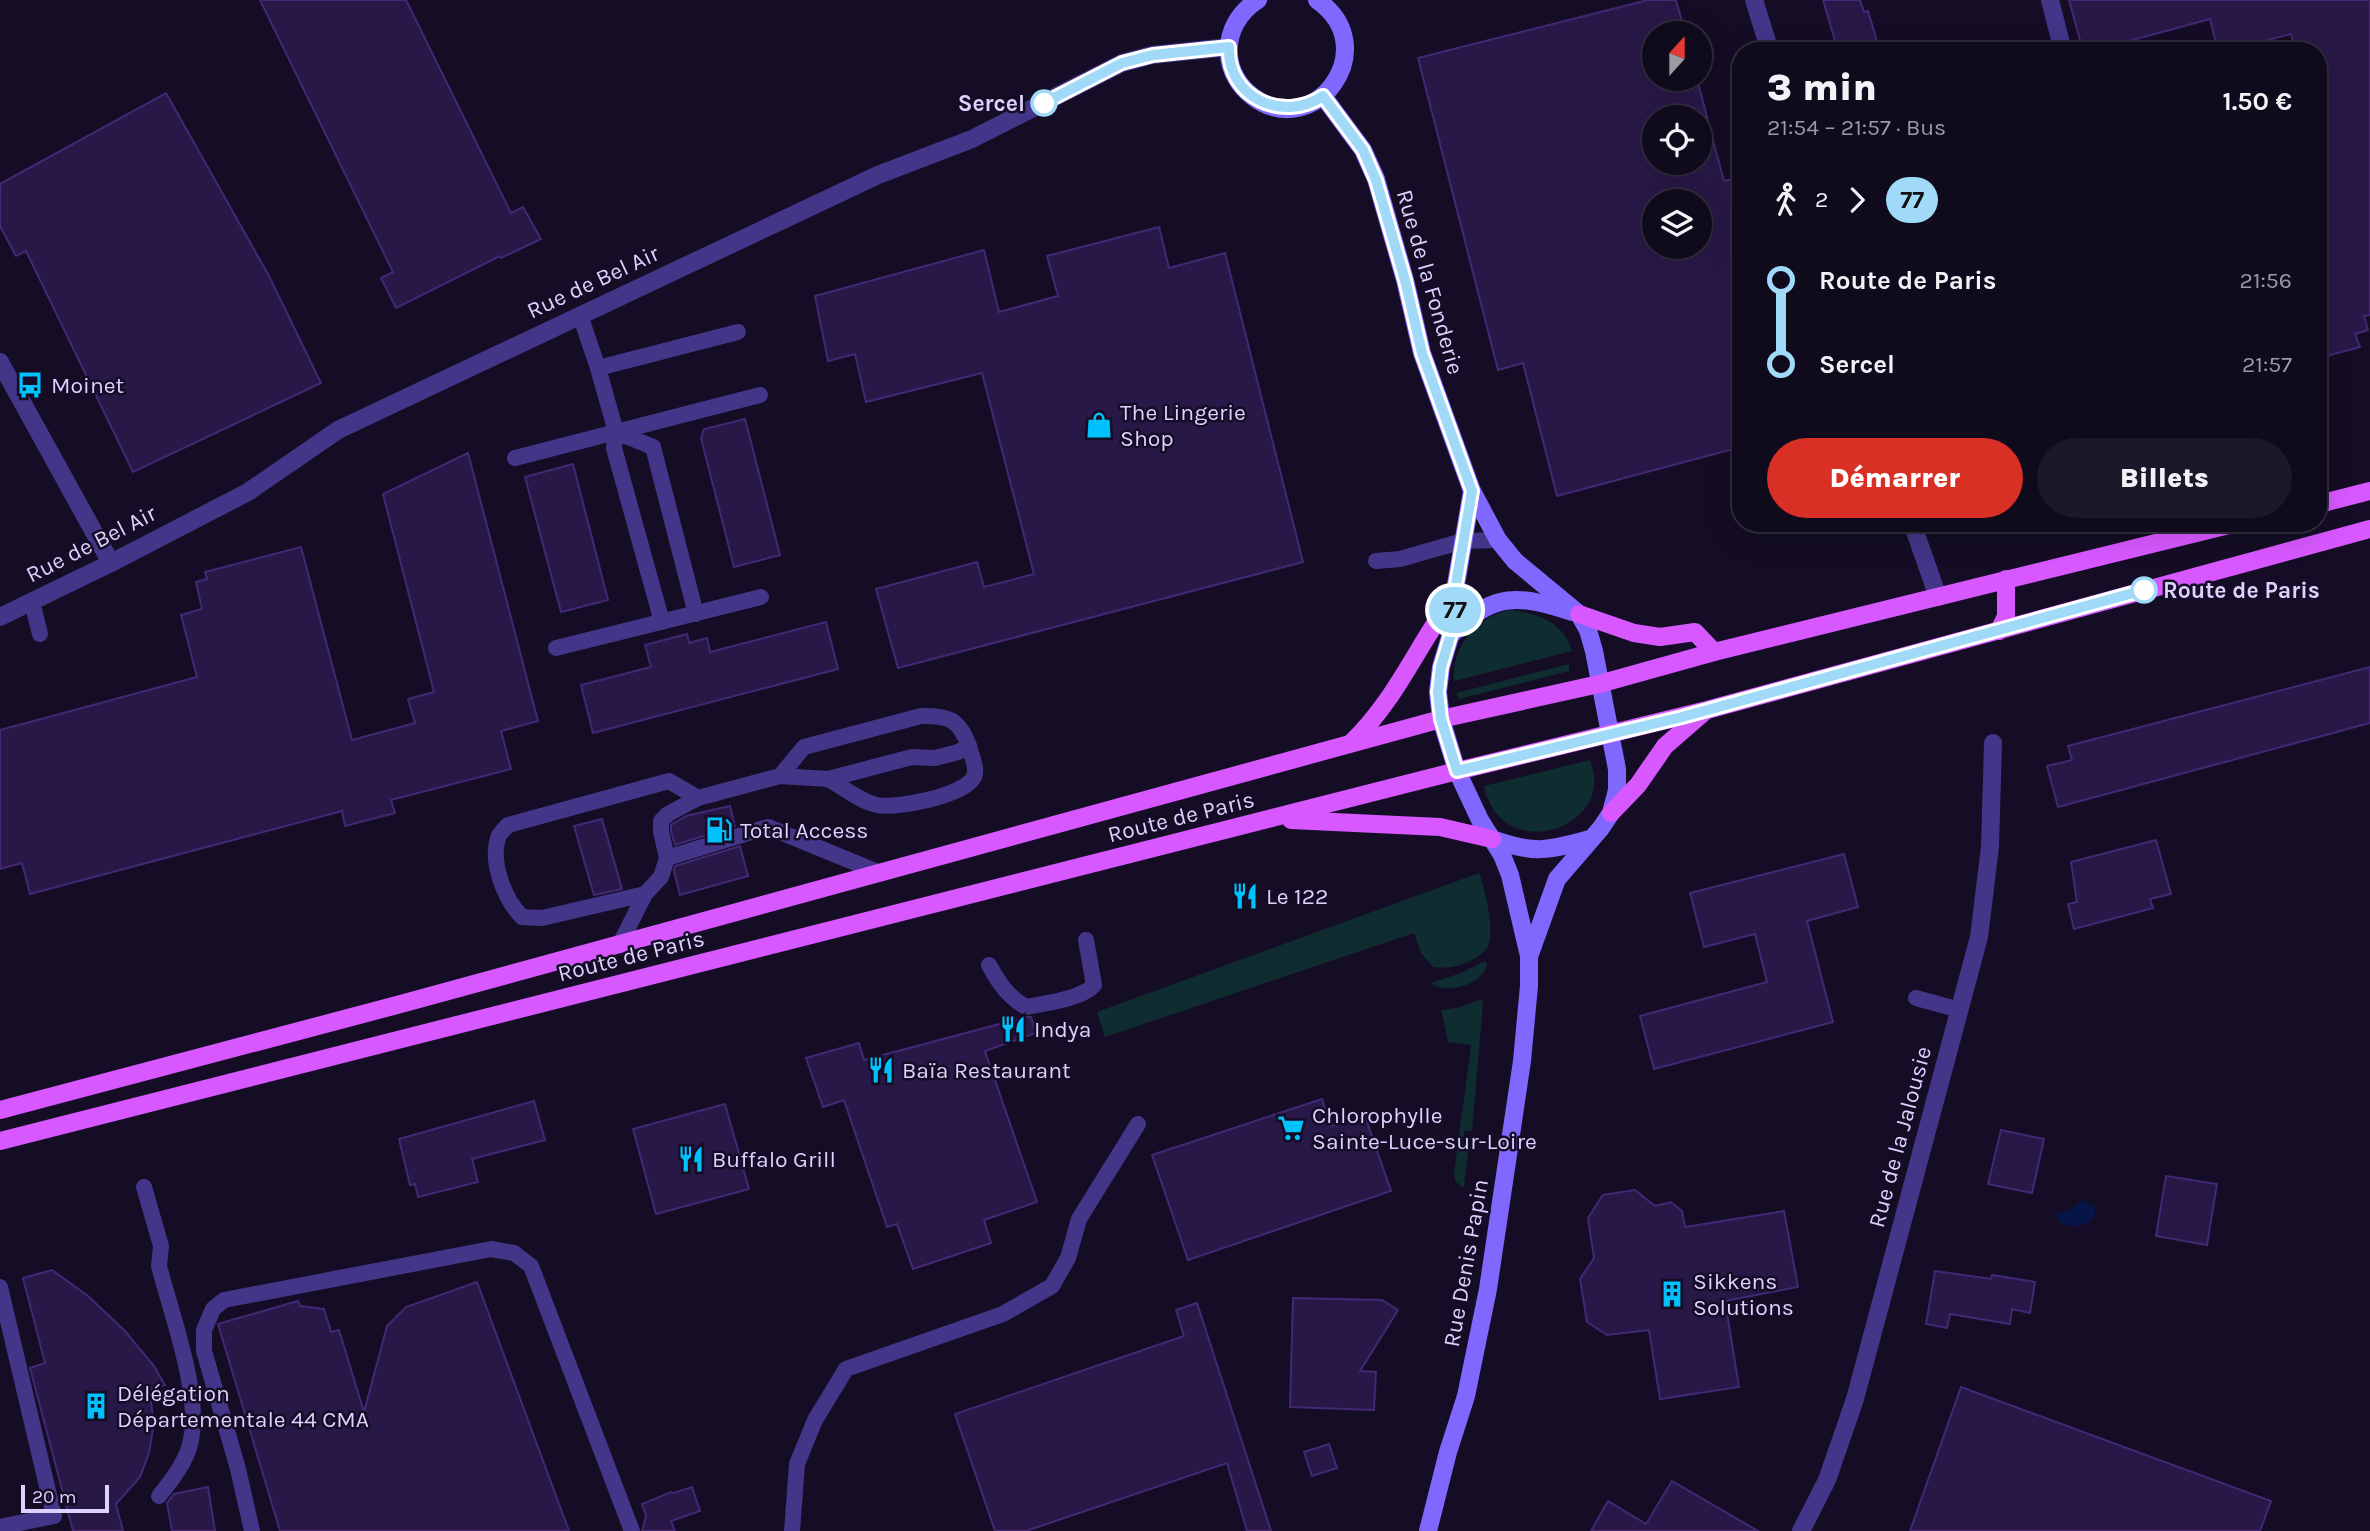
<!DOCTYPE html>
<html lang="fr">
<meta charset="utf-8">
<style>
:root{--surface:#0f0a1c;--page:#1d1829;--text:#f1f3f6;--muted:#9b9aa3;--line:#2f2b3b;--accent:#d93025}
body{margin:0;font-family:Karla,sans-serif;background:var(--page);color:var(--text);height:100vh;display:flex;flex-direction:column;font-size:26px;white-space:nowrap}
*{box-sizing:border-box;margin:0}
p{font-size:23px;color:var(--muted)}
.icon{flex:none;width:38px;height:38px;fill:none;stroke:currentColor;stroke-width:2;stroke-linecap:round;stroke-linejoin:round}
.map{position:relative;flex:1;overflow:hidden}
.sheet{position:absolute;left:1732px;top:42px;width:595px;height:490px;display:flex;flex-direction:column;background:var(--surface);border-radius:28px;box-shadow:0 7px 28px #0002,0 0 0 2px var(--line)}
.sheet>*{flex:none}
.badge{padding:0 14px;border-radius:23px;font-size:24px;line-height:46px}
.needle{width:46px;rotate:21deg}
.tools{position:absolute;left:1642px;top:21px;display:grid;gap:14px}
.tools a{display:grid;place-items:center;width:70px;height:70px;border-radius:50%;background:var(--surface);box-shadow:0 7px 28px #0002,0 0 0 2px var(--line);font-size:35px}
.scale{position:absolute;left:21px;bottom:18px;width:88px;box-sizing:border-box;padding-left:7px;border:4px solid #dcd1ff;border-top:0;font-size:19px;line-height:24px;white-space:nowrap;color:#dcd1ff;-webkit-text-stroke:5px #140d25;paint-order:stroke}
.map>.badge{position:absolute;translate:-50% -50%;box-shadow:0 0 0 4px #fff}
.legs{display:flex;align-items:center;gap:10px;height:77px;padding:0 35px;font-size:23px}
.legs p{margin-inline-start:auto}
.head{display:flex;align-items:center;justify-content:space-between;height:119px;padding:0 35px}
h1{font-size:38px;font-weight:800;line-height:52px}
.action{display:flex;gap:14px;margin-top:auto;padding:14px 35px}
.action a{flex:1;height:80px;border-radius:42px;background:var(--accent);color:#fff;font-size:28px;font-weight:800;line-height:80px;text-align:center}
.action a+a{background:var(--page);color:var(--text)}
ul{padding:0 35px;list-style:none}
li{display:flex;align-items:center;gap:24px;height:84px;font-size:26px}
li i{display:grid;place-items:center;width:10px;height:100%;margin:0 9px;background:currentColor}
li i::after{content:'';width:18px;height:18px;margin:-9px;border:5px solid;border-radius:50%;background:var(--surface)}
li p{margin-inline-start:auto}
li:first-child i{background:linear-gradient(#0000 50%,currentColor 0)}
li:last-child i{background:linear-gradient(currentColor 50%,#0000 0)}
.map>svg:first-child{display:block}
.green{fill:#0f2c30}
.water{fill:#061545}
.building{fill:#281847;stroke:#422875;stroke-width:2;fill-rule:evenodd}
.lines{fill:none;stroke-linecap:round;stroke-linejoin:round}
.lane{stroke:#433587;stroke-width:16}
.street{stroke:#433587;stroke-width:18}
.secondary{stroke:#8068ff;stroke-width:18}
.primary{stroke:#d758ff;stroke-width:18}
.line-1-casing{stroke:#fff;stroke-width:16}
.line-1{stroke:#a1daf8;stroke-width:10}
.stop-1-dot{fill:#fff;stroke:#a1daf8;stroke-width:3.5}
.labels{text-anchor:middle;dominant-baseline:central;stroke-width:5;stroke-linejoin:round;paint-order:stroke}
.stop-label{font-size:23px;font-weight:bold;fill:#dcd1ff;stroke:#140d25;text-anchor:end}
.street-label{font-size:23px;fill:#dcd1ff;stroke:#140d25}
.poi-label{font-size:23px;fill:#dcd1ff;stroke:#140d25;text-anchor:start}
</style>
<div class="map">
<svg width="2370" height="1531" viewBox="0 0 2370 1531">
<rect width="100%" height="100%" fill="#140d25"/>
<g class="green">
<path d="M1511,610C1538,613 1563,622 1572,651L1454,681C1451,646 1477,616 1511,610Z"/>
<polygon points="1569,664 1569,671 1459,699 1456,693"/>
<path d="M1590,760C1618,829 1501,867 1484,786Z"/>
<path d="M1479,873C1485,888 1496,933 1487,948C1484,954 1476,957 1470,961C1458,967 1446,969 1433,967L1421,953L1414,933L1105,1037L1097,1012Z"/>
<path d="M1483,962H1487C1486,984 1445,996 1431,983L1461,973Z"/>
<polygon points="1481,999 1483,1003 1472,1131 1464,1131 1463,1148 1468,1149 1464,1188 1456,1182 1454,1174 1471,1045 1448,1042 1441,1010 1461,1007"/>
</g>
<path class="water" d="M2081,1200L2094,1205L2095,1215C2086,1228 2070,1231 2058,1220V1213L2072,1209Z"/>
<g class="building">
<polygon points="260,0 406,0 511,213 523,207 541,239 501,258 500,256 396,308 381,278 393,272"/>
<path d="M1648,0H1676L1685,33H1654V79H1697L1707,117H1654V163H1699V119L1707,118L1724,181L1741,177V447L1557,496L1523,363L1498,370L1418,58ZM1654,201H1699V247H1654Z"/>
<polygon points="1823,0 1860,0 1864,12 1868,11 1880,51 1838,51"/>
<polygon points="2069,0 2370,0 2370,315 2364,316 2368,330 2355,334 2360,347 2319,358 2319,51 2296,51 2291,34 2226,51 2218,51 2210,19 2092,51 2083,51"/>
<polygon points="166,93 269,276 321,383 133,472 26,251 16,256 0,226 0,184"/>
<polygon points="1159,227 1169,268 1225,253 1303,562 898,668 876,589 977,562 984,587 1034,574 982,373 866,402 855,354 828,361 815,296 984,250 999,312 1058,296 1047,256"/>
<polygon points="745,419 780,555 734,567 701,438 704,429"/>
<polygon points="468,453 538,721 501,731 511,769 391,800 395,813 345,826 342,811 30,894 22,863 0,869 0,730 197,677 181,615 202,609 196,582 207,579 205,572 301,547 352,740 415,723 408,699 434,692 383,494"/>
<polygon points="573,464 608,600 561,612 525,477"/>
<polygon points="826,622 838,669 593,733 581,685 651,667 645,645 687,634 689,643 707,638 710,652"/>
<polygon points="2370,667 2370,723 2058,807 2047,766 2072,760 2068,746"/>
<polygon points="730,806 735,826 675,845 671,831 671,825 674,823 686,816"/>
<polygon points="602,819 622,889 594,895 574,826"/>
<polygon points="2156,840 2171,894 2150,899 2153,908 2074,929 2068,904 2077,902 2071,862"/>
<polygon points="740,846 748,876 680,895 674,871 675,866"/>
<polygon points="1844,854 1858,907 1807,921 1833,1022 1654,1069 1640,1016 1767,982 1755,934 1704,947 1690,893"/>
<polygon points="1026,1017 1031,1017 1036,1033 985,1051 1037,1202 984,1220 991,1243 913,1269 897,1224 887,1227 844,1100 823,1107 806,1058 859,1043 864,1060"/>
<polygon points="1322,1099 1331,1126 1365,1116 1391,1191 1188,1260 1152,1155"/>
<polygon points="534,1101 545,1140 472,1159 478,1182 418,1197 415,1184 410,1185 399,1139"/>
<polygon points="725,1104 749,1189 656,1214 633,1129"/>
<polygon points="2001,1130 2044,1139 2032,1193 1988,1184"/>
<polygon points="2166,1176 2217,1184 2207,1245 2156,1236"/>
<polygon points="1635,1190 1655,1206 1671,1202 1682,1211 1685,1227 1784,1211 1798,1287 1725,1301 1739,1387 1660,1399 1649,1330 1607,1335 1587,1322 1580,1279 1594,1258 1588,1218 1603,1195"/>
<polygon points="52,1270 88,1296 125,1331 154,1366 165,1385 149,1389 154,1423 149,1453 140,1477 116,1504 123,1531 73,1531 30,1368 45,1363 23,1278"/>
<polygon points="1935,1271 1991,1279 1992,1275 2035,1282 2030,1313 2012,1309 2010,1324 1950,1314 1947,1328 1926,1324"/>
<polygon points="477,1282 569,1531 280,1531 218,1324 298,1301 300,1306 324,1309 331,1332 339,1330 364,1412 387,1326 406,1307"/>
<polygon points="1293,1298 1382,1300 1398,1310 1360,1371 1376,1372 1374,1410 1290,1407"/>
<polygon points="1197,1303 1271,1531 1247,1531 1227,1463 1026,1531 995,1531 955,1414 1184,1336 1176,1310"/>
<polygon points="1961,1387 2271,1501 2260,1531 1910,1531"/>
<polygon points="1329,1444 1337,1468 1312,1476 1304,1452"/>
<polygon points="1672,1481 1758,1531 1591,1531 1608,1501 1646,1524"/>
<polygon points="208,1487 215,1531 172,1531 167,1503 174,1494"/>
<polygon points="692,1487 700,1511 671,1521 675,1531 642,1531 646,1516 642,1504 671,1492 674,1493"/>
</g>
<g class="lines">
<g class="lane">
<polyline points="580,315 598,368 616,432 653,447 696,614"/>
<polyline points="598,368 738,332"/>
<polyline points="616,432 614,448 662,622"/>
<polyline points="515,458 760,395"/>
<polyline points="1376,561 1400,559 1463,541 1498,540"/>
<polyline points="32,602 40,634"/>
<polyline points="556,648 761,597"/>
<path d="M828,779C843,787 861,802 877,805C896,809 964,796 974,777C978,768 971,755 969,746"/>
<path d="M667,858L661,832V821L668,814L698,798L780,776L828,779L912,757L935,758L958,752L969,746C959,719 948,715 921,716L804,747L780,776"/>
<path d="M645,894L542,918L522,917C505,900 490,863 498,838C499,834 504,829 508,825L669,781L698,798"/>
<polyline points="620,944 645,894 661,877 667,858 768,827 880,873"/>
<path d="M989,965C999,983 1008,997 1026,1007C1045,1003 1082,999 1094,985L1086,940"/>
<polyline points="1916,998 1960,1010"/>
<path d="M144,1187L161,1246L159,1266C171,1313 201,1393 191,1440C187,1461 172,1480 159,1496"/>
<polyline points="0,1287 54,1516 0,1527"/>
<polyline points="252,1531 238,1469 204,1351 204,1330 213,1309 224,1300 491,1249 514,1253 531,1266 632,1531"/>
<polyline points="792,1531 797,1464 815,1420 846,1369 1003,1314 1052,1286 1068,1258 1079,1219 1138,1124"/>
</g>
<g class="street">
<polyline points="1754,0 1770,51"/>
<polyline points="2050,0 2063,51"/>
<polyline points="0,362 111,563"/>
<polyline points="1912,523 1938,597"/>
<polyline points="0,617 111,563 248,492 338,430 878,175 972,139 1122,63 1152,55 1229,47"/>
<polyline points="1801,1531 1827,1480 1855,1399 1979,937 1990,847 1993,743"/>
</g>
<g class="secondary">
<path d="M1258,0C1239,12 1227,32 1229,55C1230,71 1239,86 1252,96C1313,144 1386,48 1317,0"/>
<polyline points="1323,96 1363,150 1376,179 1405,280 1422,353 1472,491 1498,540 1515,561 1579,614 1588,630 1594,651 1617,769 1617,790 1611,813 1601,828 1557,879 1530,954"/>
<path d="M1452,634C1493,591 1520,595 1572,612"/>
<path d="M1492,839C1534,854 1547,851 1590,839"/>
<polyline points="1428,1531 1448,1452 1466,1396 1488,1289 1522,1061 1529,986 1529,956 1510,875 1502,855 1480,820 1457,771 1441,719 1438,692 1441,667 1456,617 1454,596 1472,491"/>
</g>
<g class="primary">
<polyline points="2319,504 2370,491"/>
<polyline points="1579,614 1634,633 1660,637 1695,632 1714,652"/>
<polyline points="1999,631 2006,616 2006,579"/>
<path d="M1352,742C1396,700 1418,644 1454,596"/>
<polyline points="1611,813 1638,785 1665,746 1703,713"/>
<polyline points="1291,820 1440,827 1492,839"/>
<polyline points="0,1110 397,1005 1441,719 1599,684 1714,652 2237,523"/>
<polyline points="0,1141 1457,771 1707,710 2370,529"/>
</g>
</g>
<g class="lines">
<g class="line-1-casing">
<path id="line-1" d="M1044,103L1122,63L1153,55L1229,47C1227,98 1283,123 1323,96L1363,150L1376,180L1405,280L1422,353L1472,491L1454,596L1456,617L1441,667L1438,692L1441,719L1457,771L1682,717L2144,590"/>
</g>
<use href="#line-1" class="line-1"/>
</g>
<defs>
<g id="bus-bare" transform="scale(2.1)"><path d="M-5-6H5V4H4V6H2V4H-2V6H-4V4H-5ZM-3.5-4V0h7V-4ZM-3.5 1.2v1.5H-2V1.2ZM2 1.2v1.5H3.5V1.2Z" fill="#00c1fc" stroke="#140d25" stroke-width="2.5" paint-order="stroke"/></g>
<g id="shop-bare" transform="scale(2.1)"><path d="M-5-2.5h2.3a2.7 3.5 0 0 1 5.4 0H5L5.5 6h-11ZM-1.5-2.5h3a1.5 2.3 0 0 0-3 0Z" fill="#00c1fc" stroke="#140d25" stroke-width="2.5" paint-order="stroke"/></g>
<g id="fuel-bare" transform="scale(2.1)"><path d="M-5.5-6h7V0h2V4h1.3V-2.5L3-4.5l.8-.8L6-3V5H2.5V1h-1V6h-7ZM-4.2-4.7v3.2H.2V-4.7Z" fill="#00c1fc" stroke="#140d25" stroke-width="2.5" paint-order="stroke"/></g>
<g id="restaurant-bare" transform="scale(2.1)"><path d="M-5-6h1v4h1v-4h1v4h1v-4h1v5L-1.5 .5V6h-2V.5L-5-1ZM5-6V6H3V1.5H1.5Q1.5-4 5-6Z" fill="#00c1fc" stroke="#140d25" stroke-width="2.5" paint-order="stroke"/></g>
<g id="supermarket-bare" transform="scale(2.1)"><path d="M-6-5.5h2.5l.6 2H6L4.5 2H-2.5L-4.4-4H-6ZM-1.5 3.2a1.3 1.3 0 1 0 .1 0ZM3 3.2a1.3 1.3 0 1 0 .1 0Z" fill="#00c1fc" stroke="#140d25" stroke-width="2.5" paint-order="stroke"/></g>
<g id="building-bare" transform="scale(2.1)"><path d="M-4-6H4V6H1V3H-1V6H-4ZM-2.5-4.3h1.7v1.8h-1.7ZM.8-4.3h1.7v1.8H.8ZM-2.5-1h1.7V.8h-1.7ZM.8-1h1.7V.8H.8Z" fill="#00c1fc" stroke="#140d25" stroke-width="2.5" paint-order="stroke"/></g>
</defs>
<g fill-rule="evenodd">
<use href="#bus-bare" x="30" y="385"/>
<use href="#shop-bare" x="1099" y="425"/>
<use href="#fuel-bare" x="719" y="830"/>
<use href="#restaurant-bare" x="1245" y="896"/>
<use href="#restaurant-bare" x="1013" y="1029"/>
<use href="#restaurant-bare" x="881" y="1070"/>
<use href="#supermarket-bare" x="1291" y="1128"/>
<use href="#restaurant-bare" x="691" y="1159"/>
<use href="#building-bare" x="1672" y="1294"/>
<use href="#building-bare" x="96" y="1406"/>
</g>
<g class="stop-1-dot">
<circle cx="1044" cy="103" r="12"/>
<circle cx="2144" cy="590" r="12"/>
</g>
<g class="labels">
<g class="stop-label">
<text x="1025" y="103">Sercel</text>
<text x="2163" y="590" text-anchor="start">Route de Paris</text>
</g>
<g class="street-label">
<text transform="translate(593 282) rotate(-25)">Rue de Bel Air</text>
<text transform="translate(1430 282) rotate(74)">Rue de la Fonderie</text>
<text transform="translate(91 544) rotate(-27)">Rue de Bel Air</text>
<text transform="translate(1181 817) rotate(-14)">Route de Paris</text>
<text transform="translate(631 956) rotate(-14)">Route de Paris</text>
<text transform="translate(1900 1137) rotate(-75)">Rue de la Jalousie</text>
<text transform="translate(1466 1263) rotate(-80)">Rue Denis Papin</text>
</g>
<g class="poi-label">
<text x="51" y="385">Moinet</text>
<text x="1120" y="412">The Lingerie<tspan x="1120" dy="26">Shop</tspan></text>
<text x="740" y="830">Total Access</text>
<text x="1266" y="896">Le 122</text>
<text x="1034" y="1029">Indya</text>
<text x="902" y="1070">Baïa Restaurant</text>
<text x="1312" y="1115">Chlorophylle<tspan x="1312" dy="26">Sainte-Luce-sur-Loire</tspan></text>
<text x="712" y="1159">Buffalo Grill</text>
<text x="1693" y="1281">Sikkens<tspan x="1693" dy="26">Solutions</tspan></text>
<text x="117" y="1393">Délégation<tspan x="117" dy="26">Départementale 44 CMA</tspan></text>
</g>
</g>
</svg>
<div class="tools">
<a><svg class="needle" viewBox="-14 -14 28 28"><path d="M0-13l5 13h-10z" fill="#e53935"/><path d="M0 13l5-13h-10z" fill="#9b9aa3"/></svg></a>
<a><svg class="icon" aria-label="locate" viewBox="0 0 24 24"><circle cx="12" cy="12" r="6"/><path d="M12 2v4M12 18v4M2 12h4M18 12h4"/></svg></a>
<a><svg class="icon" aria-label="layers" viewBox="0 0 24 24"><path d="M12 4l9 5-9 5-9-5zM3 14l9 5 9-5"/></svg></a>
</div>
<div class="scale">20 m</div>
<b class="badge" style="left:1455px;top:610px;background:#a1daf8;color:#111">77</b>
<section class="sheet">
<div class="head"><div><h1>3 min</h1><p>21:54 – 21:57 · Bus</p></div><b>1.50 €</b></div>
<div class="legs"><svg class="icon" aria-label="walk" viewBox="0 0 24 24"><circle cx="13" cy="4" r="2"/><path d="M13 8l-2 6 4 7M11 14l-3 7M7 12l3-4h3l4 4"/></svg>2<svg class="icon" aria-label="forward" viewBox="0 0 24 24"><path d="M9 5l7 7-7 7"/></svg><b class="badge" style="background:#a1daf8;color:#111">77</b></div>
<ul>
<li><i style="color:#a1daf8"></i><b>Route de Paris</b><p>21:56</p></li>
<li><i style="color:#a1daf8"></i><b>Sercel</b><p>21:57</p></li>
</ul>
<div class="action"><a>Démarrer</a><a>Billets</a></div>
</section>
</div>
